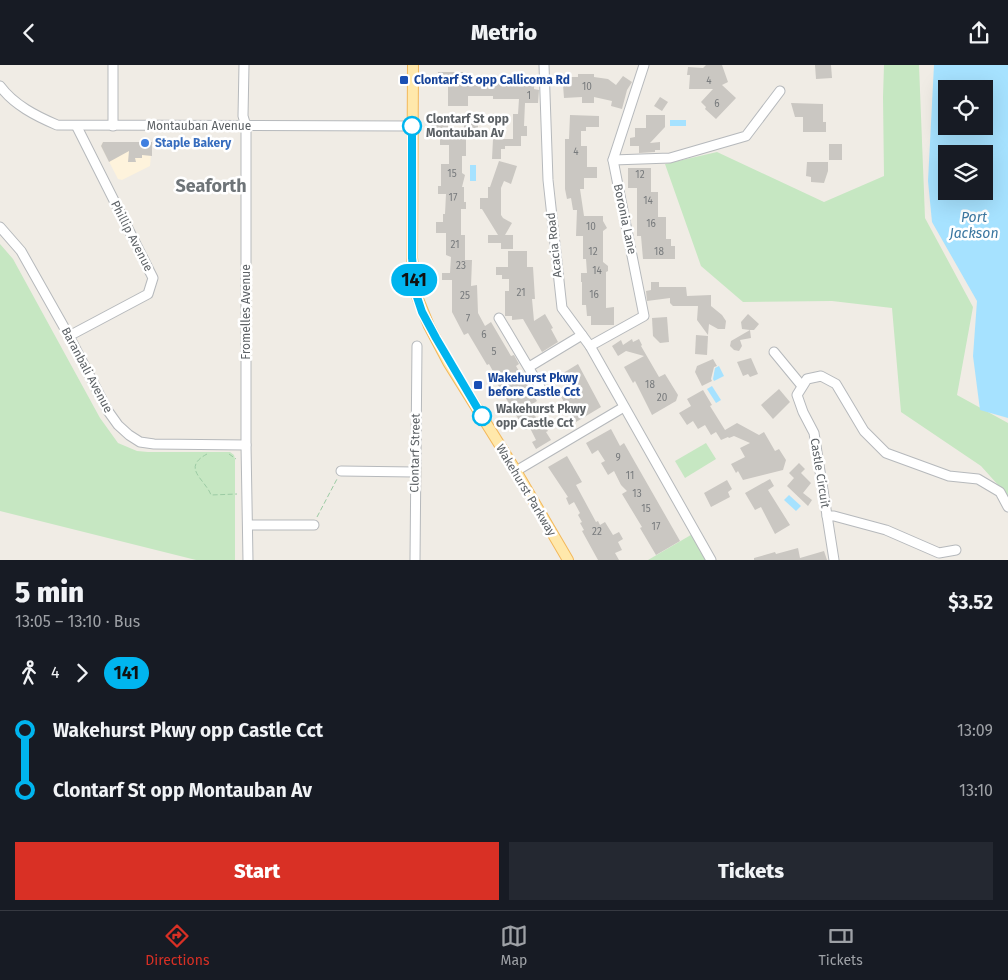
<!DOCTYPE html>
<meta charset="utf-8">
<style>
:root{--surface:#171b24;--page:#242831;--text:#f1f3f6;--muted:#9ea1a6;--line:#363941;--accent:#d93025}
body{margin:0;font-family:"Fira Sans",sans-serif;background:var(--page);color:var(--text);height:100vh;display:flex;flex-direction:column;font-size:19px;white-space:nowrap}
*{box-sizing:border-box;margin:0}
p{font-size:16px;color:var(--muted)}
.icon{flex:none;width:28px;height:28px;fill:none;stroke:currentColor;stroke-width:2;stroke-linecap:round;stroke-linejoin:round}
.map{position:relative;height:495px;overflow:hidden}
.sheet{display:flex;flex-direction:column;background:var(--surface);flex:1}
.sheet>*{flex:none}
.badge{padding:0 10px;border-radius:16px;font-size:18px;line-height:32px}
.tools{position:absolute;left:938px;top:15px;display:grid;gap:10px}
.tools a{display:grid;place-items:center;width:55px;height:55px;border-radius:0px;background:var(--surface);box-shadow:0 5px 20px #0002;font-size:25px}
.map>.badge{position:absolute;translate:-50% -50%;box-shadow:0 0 0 2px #fff}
.legs{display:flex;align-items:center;gap:8px;height:55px;padding:0 15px;font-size:16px}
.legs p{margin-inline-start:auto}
.overview{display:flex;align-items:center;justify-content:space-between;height:85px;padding:0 15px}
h1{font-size:28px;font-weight:800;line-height:38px}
.button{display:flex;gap:10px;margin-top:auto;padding:10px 15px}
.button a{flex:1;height:58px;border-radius:0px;background:var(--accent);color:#fff;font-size:20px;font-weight:800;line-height:58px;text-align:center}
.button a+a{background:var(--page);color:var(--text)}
ul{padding:0 15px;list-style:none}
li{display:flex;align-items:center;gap:18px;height:60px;font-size:19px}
li i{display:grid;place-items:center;width:8px;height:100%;margin:0 6px;background:currentColor}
li i::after{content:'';width:12px;height:12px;margin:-6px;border:4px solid;border-radius:50%;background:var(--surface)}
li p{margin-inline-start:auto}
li:first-child i{background:linear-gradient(#0000 50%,currentColor 0)}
li:last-child i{background:linear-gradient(currentColor 50%,#0000 0)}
header{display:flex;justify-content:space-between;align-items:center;height:65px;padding:0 15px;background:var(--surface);font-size:22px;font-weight:800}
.tabs{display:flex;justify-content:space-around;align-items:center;height:70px;border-top:1px solid var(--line);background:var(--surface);font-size:14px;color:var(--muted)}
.tabs a{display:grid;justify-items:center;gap:2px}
.tabs .on{color:var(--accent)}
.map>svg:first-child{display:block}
.commercial{fill:#fef3dc}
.green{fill:#c6e7c2}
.water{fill:#a6e2ff;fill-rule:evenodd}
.building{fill:#cac7c2}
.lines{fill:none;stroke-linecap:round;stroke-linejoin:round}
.minor-casing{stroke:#b6b9bc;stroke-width:11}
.major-casing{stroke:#f3b85b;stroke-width:12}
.path{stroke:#9ccba4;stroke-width:1;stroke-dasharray:5 2.5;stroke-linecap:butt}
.minor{stroke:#fff;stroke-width:9}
.major{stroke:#ffe8ab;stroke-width:10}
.line-1-casing{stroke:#fff;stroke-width:11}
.line-1{stroke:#00b5ef;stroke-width:8}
.transit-dot{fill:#1a4fb4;stroke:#fff;stroke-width:2}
.stop-1-dot{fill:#fff;stroke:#00b5ef;stroke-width:2.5}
.shop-dot{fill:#3f7fe0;stroke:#fff;stroke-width:2}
.labels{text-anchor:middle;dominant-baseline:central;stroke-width:5;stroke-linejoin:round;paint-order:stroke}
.number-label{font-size:10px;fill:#787b7d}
.transit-label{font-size:12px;font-weight:bold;fill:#164399;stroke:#fff;text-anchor:start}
.stop-label{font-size:12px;font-weight:bold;fill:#5d6266;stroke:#fff;text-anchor:start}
.street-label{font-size:12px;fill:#5d6266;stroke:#fff}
.shop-label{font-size:12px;font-weight:bold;fill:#366cbe;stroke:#fff;text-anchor:start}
.water-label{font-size:14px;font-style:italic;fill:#3b77a1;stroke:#fff}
.district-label{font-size:18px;font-weight:bold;fill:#6e7478;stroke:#fff}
</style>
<header><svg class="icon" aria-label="back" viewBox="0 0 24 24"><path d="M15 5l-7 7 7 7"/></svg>Metrio<svg class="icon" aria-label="share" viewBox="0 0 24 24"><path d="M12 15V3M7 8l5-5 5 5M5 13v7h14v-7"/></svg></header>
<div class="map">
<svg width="1008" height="495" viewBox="0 0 1008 495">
<rect width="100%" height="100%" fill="#f0ece5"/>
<polygon class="commercial" points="103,77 152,77 150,101 122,115 118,114 101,81"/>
<g class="green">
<polygon points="884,0 919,0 925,153 973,242 957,330 1008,358 1008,431 981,401 901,347 892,243 832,236 743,237 701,201 665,99 717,87 824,137 884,111 883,32"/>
<polygon points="0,179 13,194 100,353 118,378 137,386 148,387 230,387 234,390 235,394 235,495 196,495 0,446"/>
<polygon points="706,378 716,394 685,413 675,396"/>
<polygon points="696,467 709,493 705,495 648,495"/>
</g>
<g class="water">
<path d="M934,0H1008V353L980,345L973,291L977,236L932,157L928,116ZM946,24H984V61H946ZM946,89H984V126H946Z"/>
<rect x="670" y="55" width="16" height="6"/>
<rect x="470" y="100" width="6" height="16"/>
<polygon points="719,301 724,311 714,316 713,314 715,303"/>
<polygon points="712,321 721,335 716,338 707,324"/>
<polygon points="789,430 801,441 796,446 784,435"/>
</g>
<g class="building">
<polygon points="706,0 722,0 728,17 722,20 736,33 716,54 705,44 706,42 701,37 713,24 689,24 690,10 687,10 688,2 703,3"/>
<polygon points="815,0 831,0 832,13 816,14"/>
<polygon points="438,7 463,7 463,12 490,12 490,18 520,17 520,13 531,14 531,19 534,19 534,24 539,25 538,38 525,38 524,61 527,61 527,71 521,71 521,81 505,81 505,84 501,84 501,94 492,94 493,74 513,74 513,49 518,49 519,34 493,34 493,31 468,31 468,41 448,41 448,20 437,19"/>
<polygon points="578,9 594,9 594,12 608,14 616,20 623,11 632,17 627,25 622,44 611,41 612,36 594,32 594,38 582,38 582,32 564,33 563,20 569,19 569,12 578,12"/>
<polygon points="660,32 668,37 662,46 654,41"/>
<polygon points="791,38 823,39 823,57 826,57 826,67 803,67 803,52 795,52"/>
<polygon points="431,49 448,49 448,65 464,64 464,50 473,49 473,54 478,53 478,72 466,72 466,91 462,91 462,108 465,110 462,122 464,122 464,137 466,137 466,144 461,144 461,170 465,170 465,195 472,195 471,221 477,220 478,248 485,261 491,257 511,291 514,290 519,299 516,301 537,336 529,341 537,354 540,353 548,366 546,367 551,375 536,384 532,377 536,375 530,363 525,365 498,320 500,319 489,299 487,300 468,268 464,270 452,247 452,215 442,215 442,208 450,208 451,192 446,190 446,168 436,168 436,157 443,157 443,149 445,149 446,129 438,129 438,121 441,121 441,99 449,99 449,80 440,80 440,67 431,67"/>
<polygon points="570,50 599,51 599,62 586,62 586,66 581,66 581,81 587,81 587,102 597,102 597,113 584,113 584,124 580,124 584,151 603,151 603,156 607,163 603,166 603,197 608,201 608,206 606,207 606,243 614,242 614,260 591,260 591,251 587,251 586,240 582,240 582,217 581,217 581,208 587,208 586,194 583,194 583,171 576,171 577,145 573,145 571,133 567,134 565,124 565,74 569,74"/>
<polygon points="646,50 665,50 665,62 650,78 660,77 660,85 655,85 655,87 639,88 639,81 630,81 630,73 635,72 635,63 646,63"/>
<polygon points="103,77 152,77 152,91 142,90 142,93 135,93 136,97 128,97 129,86 109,97 101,81"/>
<rect x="829" y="79" width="13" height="16"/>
<polygon points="499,96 517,101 511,119 504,116 501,123 501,150 503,153 512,158 505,170 513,170 513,184 501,184 501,178 488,178 488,170 498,170 482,144 480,144 480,133 488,133 488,122 490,122"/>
<polygon points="807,97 828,97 828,106 824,118 811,117 811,112 806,111"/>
<polygon points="628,103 651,103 651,127 658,127 658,152 666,152 666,174 671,174 671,181 675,181 675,194 643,194 641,171 637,171 637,123 628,123"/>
<polygon points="508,186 527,186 527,202 533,202 535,234 532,234 534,256 545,249 553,263 551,264 558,277 542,287 523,254 512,255 512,251 505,251 505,226 509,226 509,214 502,214 502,210 496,210 496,202 508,202"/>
<polygon points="651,217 659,217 659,222 686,222 687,231 711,230 711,241 722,250 726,256 725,264 718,264 709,259 708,270 697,255 698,241 673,241 670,238 670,233 647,236 646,226 651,225"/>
<polygon points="748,249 759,259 754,265 750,265 751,273 740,275 742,281 739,286 734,285 730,281 731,276 750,265 742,264 741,257"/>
<polygon points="667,252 669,277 660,278 653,271 652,253"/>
<polygon points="696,270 708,271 707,290 695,289"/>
<polygon points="632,274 633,277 639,274 642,280 641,281 659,312 665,309 678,330 676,336 652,350 635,316 633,318 624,302 644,291 626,286 618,291 612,281 621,275 623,280"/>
<polygon points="751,293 758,309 750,312 748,309 743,311 737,297"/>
<polygon points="713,294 717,301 714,302 711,314 712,316 702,321 695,307 697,301"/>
<polygon points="578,299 601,342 576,357 560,330 569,325 560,310"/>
<polygon points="779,324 790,337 773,354 761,340"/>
<polygon points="703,325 712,340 710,341 725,365 737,358 759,370 764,367 775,386 779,384 786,395 783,405 743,415 738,406 736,408 731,399 745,392 740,383 750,378 734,371 729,373 728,372 721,375 716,367 711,370 705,360 698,364 693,356 687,360 679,348 691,341 687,334"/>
<polygon points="611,364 620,381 624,378 680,476 656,490 640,463 642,462 622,429 627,426 621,420 614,406 608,410 601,398 605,396 598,385 592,389 586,378"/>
<polygon points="567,391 582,417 576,420 596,457 598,456 600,460 605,457 613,470 619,467 623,474 618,477 622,485 615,488 619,495 598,495 582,466 584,465 580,458 582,457 578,450 580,448 574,437 569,440 566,433 568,432 548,402"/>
<polygon points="799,398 805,404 801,408 811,418 803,428 812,435 808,441 787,421 794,413 789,408"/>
<polygon points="770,414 774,421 768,425 790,460 775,469 761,442 755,445 745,428"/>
<polygon points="727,415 732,424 728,427 730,432 711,442 704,428"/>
<polygon points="798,483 800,493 824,486 827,495 754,495 754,493 775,487 776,489"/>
</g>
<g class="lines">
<g class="minor-casing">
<g id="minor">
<polyline points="113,0 113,61"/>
<polyline points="244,0 243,51 246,61 246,380 248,495"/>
<polyline points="544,0 548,115 562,243 590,281 711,495"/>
<path d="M0,21C14,40 36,51 57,60L412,61"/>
<polyline points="613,95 670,93 746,71 780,26"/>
<polyline points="0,162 21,186 69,271 108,346 118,360 129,370 140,377 154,379 246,380"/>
<polyline points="499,253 543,327"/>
<polyline points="69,271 148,229 153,213 77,62"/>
<polyline points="590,281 644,251 613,95 644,0"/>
<polyline points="774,287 802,321"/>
<polyline points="529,302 582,270"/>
<polyline points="341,406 414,407"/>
<polyline points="516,406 624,342"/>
<polyline points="827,451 834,451 886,465 939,488 956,485"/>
<polyline points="248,460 314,460"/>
<polyline points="415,495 417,281"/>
<polyline points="834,495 814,368 803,347 797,330 807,314 821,311 836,319 864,366 886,388 949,411 978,414 1000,427 1008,442"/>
</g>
</g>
<g class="major-casing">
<polyline id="major" points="413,0 412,193 416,229 429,261 448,297 516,406 568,495"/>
</g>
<g class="path">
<path d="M207,389C181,403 205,414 211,430L237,429"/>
<polyline points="229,389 236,394"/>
<polyline points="317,452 337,414"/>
</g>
<use href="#minor" class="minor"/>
<use href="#major" class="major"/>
</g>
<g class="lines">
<g class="line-1-casing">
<polyline id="line-1" points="412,61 412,193 416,229 422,247 436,273 482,351"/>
</g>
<use href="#line-1" class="line-1"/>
</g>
<g class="transit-dot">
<rect x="399" y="10" width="10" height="10" rx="2.5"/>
<rect x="473" y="315" width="10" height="10" rx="2.5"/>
</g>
<g class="stop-1-dot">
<circle cx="412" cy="61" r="9"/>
<circle cx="482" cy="351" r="9"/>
</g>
<circle class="shop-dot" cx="145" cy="78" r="5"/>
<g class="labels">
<g class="number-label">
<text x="709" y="16">4</text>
<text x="587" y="22">10</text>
<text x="529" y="31">1</text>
<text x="717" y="39">6</text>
<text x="576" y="87">4</text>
<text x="452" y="109">15</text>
<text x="640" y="110">12</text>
<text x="453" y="133">17</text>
<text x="648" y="136">14</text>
<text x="651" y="159">16</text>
<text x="591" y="162">10</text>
<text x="455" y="180">21</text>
<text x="593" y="187">12</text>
<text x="659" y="187">18</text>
<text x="461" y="201">23</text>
<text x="597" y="206">14</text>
<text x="521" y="228">21</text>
<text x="594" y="230">16</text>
<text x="465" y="231">25</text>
<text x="468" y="254">7</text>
<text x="484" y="270">6</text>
<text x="494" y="287">5</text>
<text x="650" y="320">18</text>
<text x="662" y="333">20</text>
<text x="618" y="393">9</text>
<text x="630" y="411">11</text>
<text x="637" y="429">13</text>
<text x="646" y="444">15</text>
<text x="656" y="462">17</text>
<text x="597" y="467">22</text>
</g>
<g class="transit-label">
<text x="414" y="15">Clontarf St opp Callicoma Rd</text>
<text x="488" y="313">Wakehurst Pkwy<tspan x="488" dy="14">before Castle Cct</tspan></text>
</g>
<g class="stop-label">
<text x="426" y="54">Clontarf St opp<tspan x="426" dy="14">Montauban Av</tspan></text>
<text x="496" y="344">Wakehurst Pkwy<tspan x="496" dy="14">opp Castle Cct</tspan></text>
</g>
<g class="street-label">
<text x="199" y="61">Montauban Avenue</text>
<text transform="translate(625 154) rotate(78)">Boronia Lane</text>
<text transform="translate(132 171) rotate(63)">Phillip Avenue</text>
<text transform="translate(554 180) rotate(-96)">Acacia Road</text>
<text transform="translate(246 247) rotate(-90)">Fromelles Avenue</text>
<text transform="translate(87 305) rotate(62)">Baranbali Avenue</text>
<text transform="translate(415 388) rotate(-89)">Clontarf Street</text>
<text transform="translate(820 408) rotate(81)">Castle Circuit</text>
<text transform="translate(526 425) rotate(59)">Wakehurst Parkway</text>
</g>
<g class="shop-label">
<text x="155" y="78">Staple Bakery</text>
</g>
<g class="water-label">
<text x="974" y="152">Port<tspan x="974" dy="16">Jackson</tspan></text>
</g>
<g class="district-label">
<text x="211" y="121">Seaforth</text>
</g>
</g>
</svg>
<div class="tools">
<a><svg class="icon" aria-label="locate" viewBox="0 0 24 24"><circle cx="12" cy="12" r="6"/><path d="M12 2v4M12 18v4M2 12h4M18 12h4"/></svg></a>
<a><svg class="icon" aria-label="layers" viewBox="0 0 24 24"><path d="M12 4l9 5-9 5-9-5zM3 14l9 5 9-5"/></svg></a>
</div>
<b class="badge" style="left:414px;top:215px;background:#00b5ef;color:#111">141</b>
</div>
<section class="sheet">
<div class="overview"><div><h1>5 min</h1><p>13:05 – 13:10 · Bus</p></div><b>$3.52</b></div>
<div class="legs"><svg class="icon" aria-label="walk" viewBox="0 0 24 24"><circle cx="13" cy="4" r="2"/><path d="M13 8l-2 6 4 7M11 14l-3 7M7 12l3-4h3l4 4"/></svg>4<svg class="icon" aria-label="forward" viewBox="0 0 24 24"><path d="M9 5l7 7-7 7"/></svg><b class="badge" style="background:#00b5ef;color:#111">141</b></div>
<ul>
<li><i style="color:#00b5ef"></i><b>Wakehurst Pkwy opp Castle Cct</b><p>13:09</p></li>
<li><i style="color:#00b5ef"></i><b>Clontarf St opp Montauban Av</b><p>13:10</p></li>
</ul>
<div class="button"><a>Start</a><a>Tickets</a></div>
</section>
<nav class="tabs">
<a class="on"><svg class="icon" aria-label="directions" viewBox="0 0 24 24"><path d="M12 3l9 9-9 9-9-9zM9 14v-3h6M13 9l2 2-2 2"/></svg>Directions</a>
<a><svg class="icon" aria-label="map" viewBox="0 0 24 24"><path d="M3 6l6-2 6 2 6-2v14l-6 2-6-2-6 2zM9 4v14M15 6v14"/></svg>Map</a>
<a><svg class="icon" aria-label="tickets" viewBox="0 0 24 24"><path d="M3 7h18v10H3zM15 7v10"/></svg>Tickets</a>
</nav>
